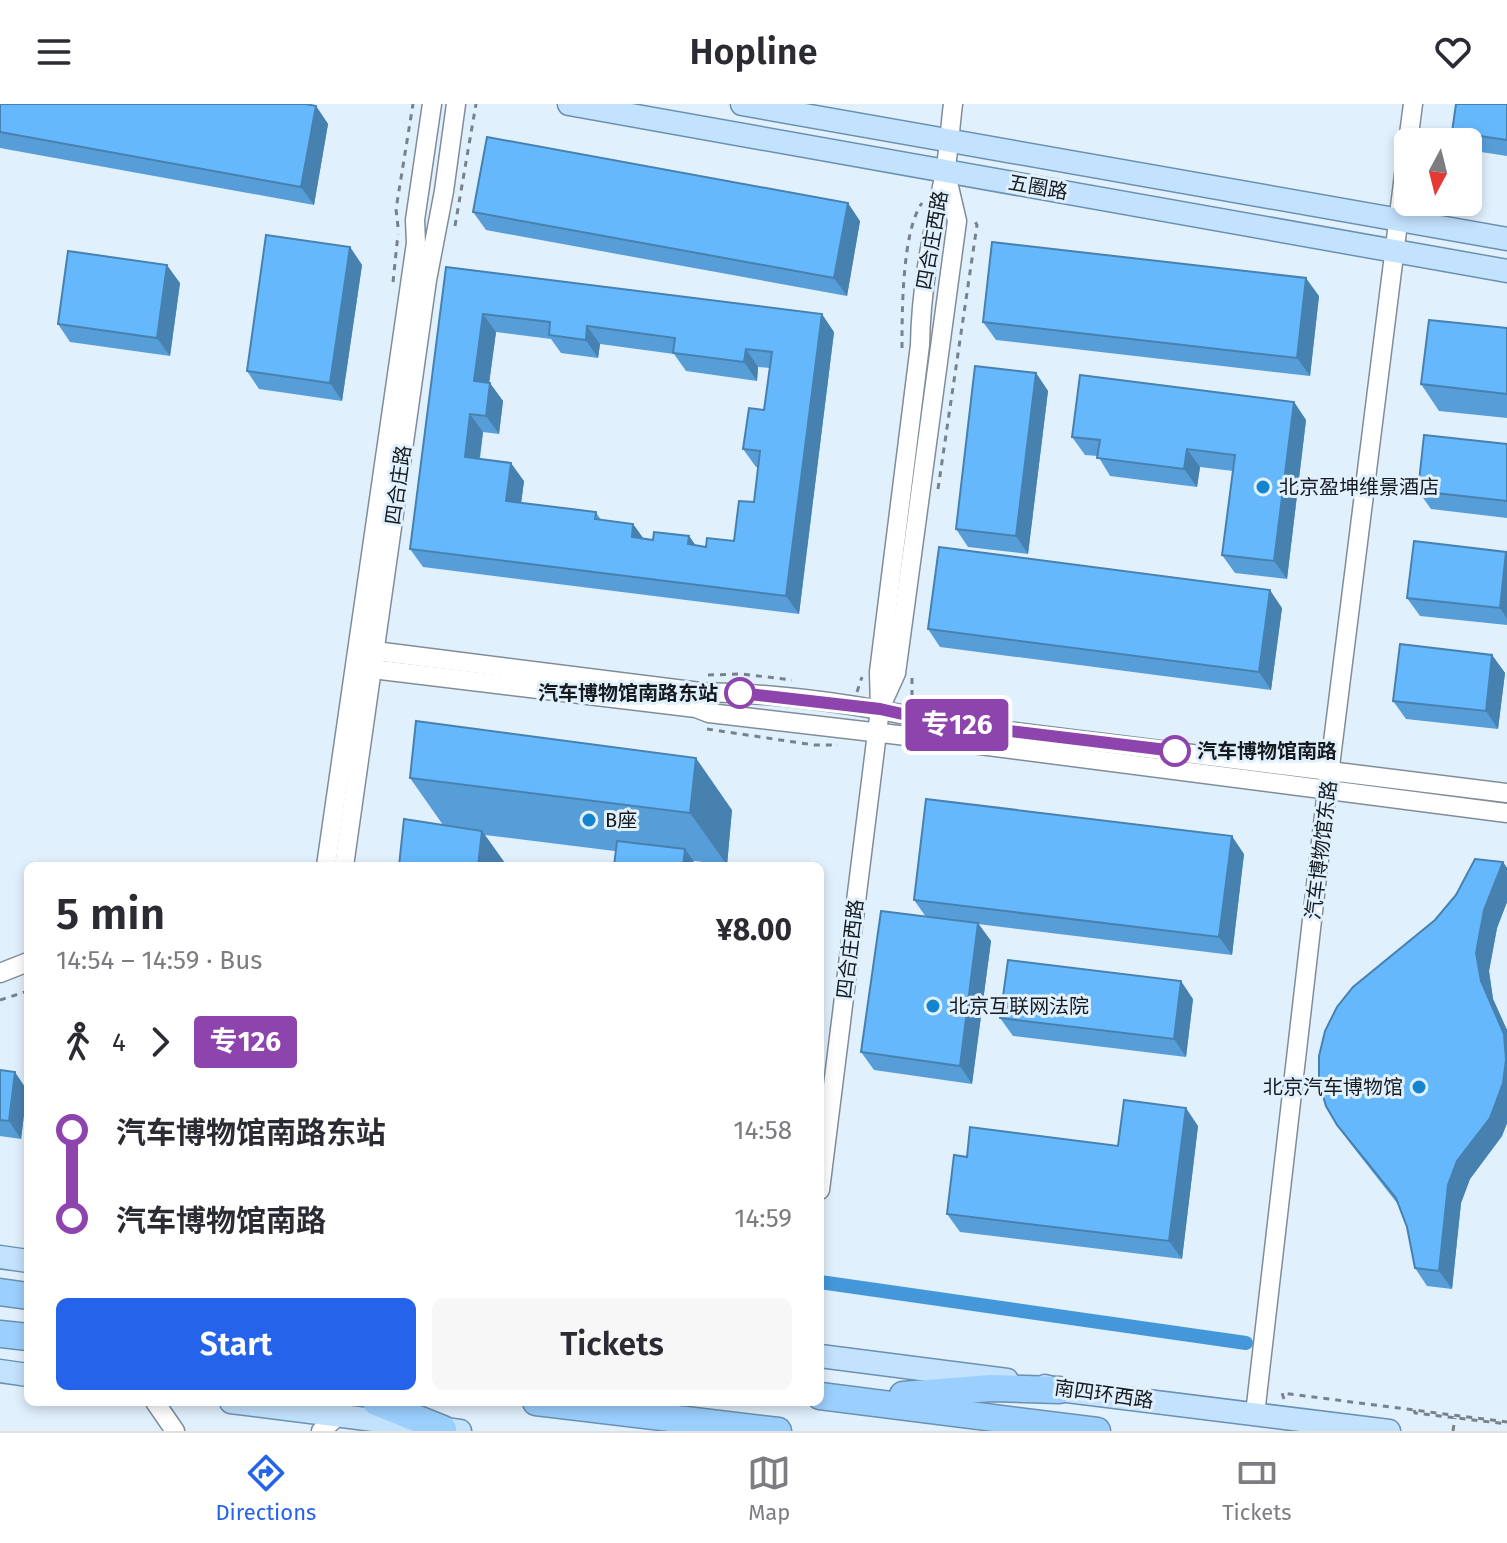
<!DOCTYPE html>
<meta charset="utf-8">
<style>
:root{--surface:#fff;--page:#f7f7f7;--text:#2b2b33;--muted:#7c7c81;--line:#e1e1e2;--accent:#2563eb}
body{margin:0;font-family:"Fira Sans","Noto Sans SC",sans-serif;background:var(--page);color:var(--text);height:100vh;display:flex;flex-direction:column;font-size:30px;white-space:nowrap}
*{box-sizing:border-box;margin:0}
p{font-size:26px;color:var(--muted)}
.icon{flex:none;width:44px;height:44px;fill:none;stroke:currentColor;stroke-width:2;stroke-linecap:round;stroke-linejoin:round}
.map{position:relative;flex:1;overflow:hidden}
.panel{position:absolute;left:24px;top:758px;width:800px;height:544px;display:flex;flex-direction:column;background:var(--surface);border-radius:12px;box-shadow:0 4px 12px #0003}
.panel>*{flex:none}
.badge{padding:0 16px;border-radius:6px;font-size:28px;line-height:52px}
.needle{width:52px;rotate:187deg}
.fabs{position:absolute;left:1394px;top:24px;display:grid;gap:16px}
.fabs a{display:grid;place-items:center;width:88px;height:88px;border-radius:12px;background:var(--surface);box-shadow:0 4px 12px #0003;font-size:40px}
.map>.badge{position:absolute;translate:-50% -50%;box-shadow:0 0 0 4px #fff}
.legs{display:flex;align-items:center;gap:12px;height:88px;padding:0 32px;font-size:26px}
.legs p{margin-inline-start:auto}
.headline{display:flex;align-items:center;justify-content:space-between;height:136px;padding:0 32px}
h1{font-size:44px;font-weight:600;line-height:60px}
.cta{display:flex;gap:16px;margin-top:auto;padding:16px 32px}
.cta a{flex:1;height:92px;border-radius:12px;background:var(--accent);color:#fff;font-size:32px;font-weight:600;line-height:92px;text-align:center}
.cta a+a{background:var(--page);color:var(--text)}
ul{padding:0 32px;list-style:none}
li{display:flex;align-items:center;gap:28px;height:88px;font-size:30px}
li i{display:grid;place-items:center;width:12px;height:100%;margin:0 10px;background:currentColor}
li i::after{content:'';width:20px;height:20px;margin:-10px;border:6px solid;border-radius:50%;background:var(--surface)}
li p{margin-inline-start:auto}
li:first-child i{background:linear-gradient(#0000 50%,currentColor 0)}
li:last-child i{background:linear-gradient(currentColor 50%,#0000 0)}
header{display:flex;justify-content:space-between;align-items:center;height:104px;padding:0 32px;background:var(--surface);font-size:36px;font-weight:600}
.tab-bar{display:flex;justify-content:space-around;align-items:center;height:112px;border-top:2px solid var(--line);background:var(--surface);font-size:22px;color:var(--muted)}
.tab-bar a{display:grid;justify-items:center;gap:4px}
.tab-bar .active{color:var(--accent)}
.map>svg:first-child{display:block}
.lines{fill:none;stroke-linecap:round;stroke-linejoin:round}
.canal{stroke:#4498da;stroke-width:14}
.minor-casing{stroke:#808d99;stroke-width:21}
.major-casing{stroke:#6c90b0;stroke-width:25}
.highway-casing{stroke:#6c90b0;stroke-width:29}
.path{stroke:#78828b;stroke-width:3;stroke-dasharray:6 6;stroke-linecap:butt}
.minor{stroke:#fff;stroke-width:18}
.major{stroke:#c3e2fe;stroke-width:22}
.highway{stroke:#9bcffd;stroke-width:26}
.wall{fill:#579ed9;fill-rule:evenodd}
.shaded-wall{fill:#4781b0}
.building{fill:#65b8fc;stroke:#4781b0;stroke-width:2;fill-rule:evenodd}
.line-1-casing{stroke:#fff;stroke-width:18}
.line-1{stroke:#8e44ad;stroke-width:12}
.poi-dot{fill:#1384cd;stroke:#e1f0fd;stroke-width:3}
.stop-1-dot{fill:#fff;stroke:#8e44ad;stroke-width:4}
.labels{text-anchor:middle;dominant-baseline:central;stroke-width:6;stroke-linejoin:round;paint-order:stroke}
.street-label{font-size:20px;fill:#161b20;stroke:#e1f0fd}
.poi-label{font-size:20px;fill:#161b20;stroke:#e1f0fd;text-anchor:start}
.stop-label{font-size:20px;font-weight:bold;fill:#161b20;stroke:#e1f0fd;text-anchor:end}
</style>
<header><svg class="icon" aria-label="menu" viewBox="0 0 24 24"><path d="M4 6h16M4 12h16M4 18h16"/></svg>Hopline<svg class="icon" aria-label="heart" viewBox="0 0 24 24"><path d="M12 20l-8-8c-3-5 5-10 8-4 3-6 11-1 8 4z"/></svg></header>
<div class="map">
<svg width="1507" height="1327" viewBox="0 0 1507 1327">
<rect width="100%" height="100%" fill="#e1f0fd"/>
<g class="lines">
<polyline class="canal" points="820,1178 1246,1239"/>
<g class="minor-casing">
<g id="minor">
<polyline points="1408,38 1413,0"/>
<path d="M359,545L700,588C781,589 864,601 943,619L1507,689"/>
<polyline points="356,563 696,604 709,609 941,636 1507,709"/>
<polyline points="882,600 896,569 957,117 946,70"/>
<polyline points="326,762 416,139 415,116 432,0"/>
<polyline points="344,762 427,176 444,87 456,0"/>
<polyline points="0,869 28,858"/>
<path d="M820,1086L880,605L879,568L920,241C921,179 933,128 945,68C949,46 950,23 953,0"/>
<polyline points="155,1298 175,1327"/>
<polyline points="1255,1310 1327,686 1408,39"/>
<polyline points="321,1327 339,1311"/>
</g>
</g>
<g class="major-casing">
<g id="major">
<polyline points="569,0 1507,167"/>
<polyline points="742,0 1507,135"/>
<polyline points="0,1153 28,1157"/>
<polyline points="820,1252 1007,1276"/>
<polyline points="0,1267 28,1271"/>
<polyline points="1045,1282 1059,1286 1389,1327"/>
<polyline points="231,1298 460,1327"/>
</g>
</g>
<g class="highway-casing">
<g id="highway">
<polyline points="0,1188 28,1192"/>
<polyline points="0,1230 28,1233"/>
<polyline points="903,1291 991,1284 1059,1286"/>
<polyline points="820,1292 1097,1327"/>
<polyline points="376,1298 443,1325"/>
<polyline points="536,1298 778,1327"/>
</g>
</g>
<g class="path">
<polyline points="455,122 476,0"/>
<polyline points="398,123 396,105 413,0"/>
<polyline points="393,178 398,130"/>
<path d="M902,244C902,208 902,127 922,99"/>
<polyline points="938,385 977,121 974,116"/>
<polyline points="708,571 742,570 792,576"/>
<polyline points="912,574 912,599"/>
<polyline points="857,588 862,573"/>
<polyline points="707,625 814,641 838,641"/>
<polyline points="0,896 28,887"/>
<polyline points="1284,1295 1282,1289 1507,1318"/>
<polyline points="1414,1306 1415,1309 1507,1320"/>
<polyline points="1453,1327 1455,1314"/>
</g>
<use href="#minor" class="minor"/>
<use href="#major" class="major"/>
<use href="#highway" class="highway"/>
</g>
<g class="wall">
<polygon points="0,0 316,2 328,20 314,101 0,44"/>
<polygon points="1507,0 1507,52 1468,46 1468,38 1459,38 1452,28"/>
<polygon points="473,108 860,117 847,192 486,126"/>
<polygon points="350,143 362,161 342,297 259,285 247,267"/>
<path d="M446,163L834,228L799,510L423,463L410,445ZM496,228L551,235L561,249L598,254L600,240L674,250L686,267L757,277L758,263L770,264L764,306L743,345L756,363H758L754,398L734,437L706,443L695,441L689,432L653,436L643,434L633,420L601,416L596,408L521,399L524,377L480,355L483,328L499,330L503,297L489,279Z"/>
<polygon points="180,179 170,252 70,238 58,220"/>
<polygon points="1319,192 1310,272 996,236 983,218"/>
<polygon points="1507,224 1507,314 1439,307 1421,280"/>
<polygon points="1036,269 1048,287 1028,450 968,443 956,425"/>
<polygon points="1294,298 1306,316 1287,475 1235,469 1222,451 1233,367 1200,363 1197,383 1110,372 1098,352 1085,351 1072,333"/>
<polygon points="1507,340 1507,414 1431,405 1418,387"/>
<polygon points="1507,449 1507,521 1420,512 1407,494"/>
<polygon points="1282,504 1271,586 940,543 928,525"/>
<polygon points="1492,551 1505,569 1498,625 1406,615 1393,597"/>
<polygon points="410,674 732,706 727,761 485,731 507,762 443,721"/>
<polygon points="1244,750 1232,851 978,820 991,837 972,980 874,966 861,948 926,813 914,796"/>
<polygon points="1503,758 1507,764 1507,798 1497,824 1489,867 1493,895 1507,926 1507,1019 1502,1032 1470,1075 1461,1099 1452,1185 1427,1182 1415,1164 1407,1123 1397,1099 1350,1039 1337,1021"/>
<polygon points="1193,895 1186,953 1013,932 1000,914"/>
<polygon points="0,966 27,986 21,1035 0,1032"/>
<polygon points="1198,1022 1182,1155 960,1128 947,1110 967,1053 1118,1042"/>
</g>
<g class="shaded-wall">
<polygon points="316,2 328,20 314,101 301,83"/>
<polygon points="848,99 860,117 847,192 834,174"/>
<polygon points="350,143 362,161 342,297 330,279"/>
<polygon points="167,161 180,179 170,252 157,234"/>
<polygon points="1306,174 1319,192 1310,272 1297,254"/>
<polygon points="483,210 496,228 487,295 474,277"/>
<polygon points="822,210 834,228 799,510 786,492"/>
<polygon points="587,222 600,240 598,254 586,236"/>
<polygon points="746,245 758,263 757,277 744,258"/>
<polygon points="1036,269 1048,287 1028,450 1016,432"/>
<polygon points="490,279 503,297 499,330 486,312"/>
<polygon points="1294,298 1306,316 1287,475 1274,457"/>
<polygon points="470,310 483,328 477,371 465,353"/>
<polygon points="1187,345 1200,363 1197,383 1184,365"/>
<polygon points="511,359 524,377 519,415 506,397"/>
<polygon points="633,420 646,438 632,433"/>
<polygon points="689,432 702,450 688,440"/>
<polygon points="1506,448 1507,449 1507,515 1500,504"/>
<polygon points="1270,486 1282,504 1271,586 1259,568"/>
<polygon points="1492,551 1505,569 1498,625 1486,607"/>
<polygon points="696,654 732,706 727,761 690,709"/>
<polygon points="482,727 507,762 478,762"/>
<polygon points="1232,732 1244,750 1232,851 1219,833"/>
<polygon points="685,745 697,762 683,762"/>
<polygon points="1503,758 1507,764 1507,798 1497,824 1489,867 1493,895 1507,926 1507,1019 1502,1032 1470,1075 1461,1099 1452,1185 1439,1167 1448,1081 1481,877 1476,849 1484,806"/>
<polygon points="978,819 991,837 972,980 960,962"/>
<polygon points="1181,877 1193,895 1186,953 1174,935"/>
<polygon points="15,968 27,986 21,1035 9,1017"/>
<polygon points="1186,1004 1198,1022 1182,1155 1169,1137"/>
</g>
<g class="building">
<polygon points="0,0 306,0 316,2 301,83 0,28"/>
<polygon points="1456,0 1507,0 1507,36 1452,28"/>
<polygon points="487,33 848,99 834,174 473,108"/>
<polygon points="266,131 350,143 330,279 247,267"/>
<polygon points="992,138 1306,174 1297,254 983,218"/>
<polygon points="68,147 167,161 157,234 58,220"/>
<path d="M446,163L822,210L786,492L410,445ZM483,210L550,218L549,231L586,236L587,222L675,234L673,249L744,258L746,245L772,248L764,306L749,304L743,345L760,347L754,398L739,397L734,437L707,434L706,443L688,440L689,432L654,428L653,436L632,433L633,420L595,415L596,408L506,397L511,359L465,353L470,310L486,312L490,279L474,277Z"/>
<polygon points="1429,216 1507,224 1507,290 1421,280"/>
<polygon points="975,262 1036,269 1016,432 956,425"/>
<polygon points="1080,271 1294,298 1274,457 1222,451 1235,351 1187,345 1184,365 1097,354 1100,336 1072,333"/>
<polygon points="1424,331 1507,340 1507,397 1418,387"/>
<polygon points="1414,437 1506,448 1500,504 1407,494"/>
<polygon points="939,443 1270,486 1259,568 928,525"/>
<polygon points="1400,540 1492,551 1486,607 1393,597"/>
<polygon points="416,617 696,654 690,709 410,674"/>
<polygon points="926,695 1232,732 1219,833 914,796"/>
<polygon points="404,715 482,727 478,762 399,762"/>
<polygon points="617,737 685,745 683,762 614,762"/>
<polygon points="1475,755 1503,758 1484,806 1476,849 1481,877 1504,930 1506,956 1503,979 1490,1014 1457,1057 1448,1081 1439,1167 1415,1164 1407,1123 1396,1094 1337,1021 1326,1002 1319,978 1319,952 1325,927 1337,903 1353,883 1435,816 1456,791"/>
<polygon points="881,807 978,819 960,962 861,948"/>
<polygon points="1008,856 1181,877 1174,935 1000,914"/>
<polygon points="0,966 15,968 9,1017 0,1016"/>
<polygon points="1124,996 1186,1004 1169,1137 947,1110 954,1051 967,1053 970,1023 1118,1042"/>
</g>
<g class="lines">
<g class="line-1-casing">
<polyline id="line-1" points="740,589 880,605 943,619 1175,647"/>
</g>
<use href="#line-1" class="line-1"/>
</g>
<g class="poi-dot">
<circle cx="1263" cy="383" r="8"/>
<circle cx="589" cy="716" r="8"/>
<circle cx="933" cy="902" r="8"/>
<circle cx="1419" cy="983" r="8"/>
</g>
<g class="stop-1-dot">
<circle cx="740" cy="589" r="14"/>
<circle cx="1175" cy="647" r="14"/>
</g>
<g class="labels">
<g class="street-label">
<text transform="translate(1038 83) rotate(10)">五圈路</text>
<text transform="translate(932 136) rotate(-80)">四合庄西路</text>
<text transform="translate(398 381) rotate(-82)">四合庄路</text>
<text transform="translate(1321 746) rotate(-83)">汽车博物馆东路</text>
<text transform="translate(850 845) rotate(-83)">四合庄西路</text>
<text transform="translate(1104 1290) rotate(8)">南四环西路</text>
</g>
<g class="poi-label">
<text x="1279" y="383">北京盈坤维景酒店</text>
<text x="605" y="716">B座</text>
<text x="949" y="902">北京互联网法院</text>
<text x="1403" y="983" text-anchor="end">北京汽车博物馆</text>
</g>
<g class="stop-label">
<text x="718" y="589">汽车博物馆南路东站</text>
<text x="1197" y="647" text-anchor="start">汽车博物馆南路</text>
</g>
</g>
</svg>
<div class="fabs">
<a><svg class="needle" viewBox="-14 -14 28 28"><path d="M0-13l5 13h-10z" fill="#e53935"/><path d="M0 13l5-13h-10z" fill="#7c7c81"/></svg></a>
</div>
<b class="badge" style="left:957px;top:621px;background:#8e44ad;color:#fff">专126</b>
<section class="panel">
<div class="headline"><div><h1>5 min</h1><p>14:54 – 14:59 · Bus</p></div><b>¥8.00</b></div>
<div class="legs"><svg class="icon" aria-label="walk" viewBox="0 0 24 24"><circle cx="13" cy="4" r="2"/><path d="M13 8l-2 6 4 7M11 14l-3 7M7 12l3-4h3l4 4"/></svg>4<svg class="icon" aria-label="forward" viewBox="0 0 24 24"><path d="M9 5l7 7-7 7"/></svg><b class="badge" style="background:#8e44ad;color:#fff">专126</b></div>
<ul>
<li><i style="color:#8e44ad"></i><b>汽车博物馆南路东站</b><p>14:58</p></li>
<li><i style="color:#8e44ad"></i><b>汽车博物馆南路</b><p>14:59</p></li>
</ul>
<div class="cta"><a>Start</a><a>Tickets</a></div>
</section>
</div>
<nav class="tab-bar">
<a class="active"><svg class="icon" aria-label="directions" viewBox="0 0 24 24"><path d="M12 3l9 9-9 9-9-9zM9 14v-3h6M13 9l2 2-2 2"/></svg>Directions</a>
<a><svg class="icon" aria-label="map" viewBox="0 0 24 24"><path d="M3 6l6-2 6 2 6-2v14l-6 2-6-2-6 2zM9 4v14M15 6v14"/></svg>Map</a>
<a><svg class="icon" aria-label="tickets" viewBox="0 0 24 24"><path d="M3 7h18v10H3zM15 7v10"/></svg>Tickets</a>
</nav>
